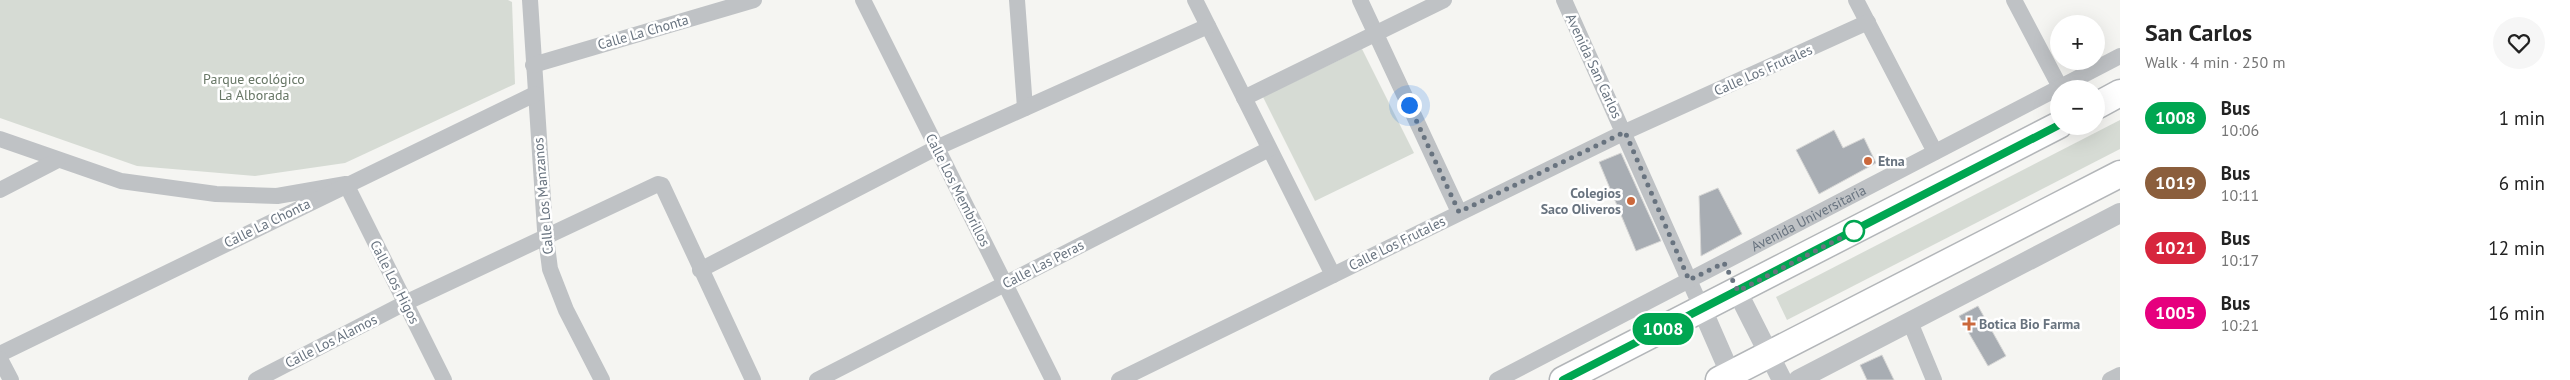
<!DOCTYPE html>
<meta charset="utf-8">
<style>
:root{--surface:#fff;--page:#f6f6f6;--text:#222;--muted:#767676}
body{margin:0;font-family:"PT Sans",sans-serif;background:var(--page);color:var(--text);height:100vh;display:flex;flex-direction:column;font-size:19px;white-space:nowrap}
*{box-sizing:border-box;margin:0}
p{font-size:16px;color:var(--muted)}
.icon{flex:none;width:28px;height:28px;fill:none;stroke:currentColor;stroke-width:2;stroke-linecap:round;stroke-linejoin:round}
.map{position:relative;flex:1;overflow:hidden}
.panel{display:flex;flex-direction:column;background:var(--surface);width:450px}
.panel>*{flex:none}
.badge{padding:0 10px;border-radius:16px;font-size:18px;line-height:32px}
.fabs{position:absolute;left:2050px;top:15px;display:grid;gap:10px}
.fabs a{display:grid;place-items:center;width:55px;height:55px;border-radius:50%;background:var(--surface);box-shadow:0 5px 20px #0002;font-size:25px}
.you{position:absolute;width:25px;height:25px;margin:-12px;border:4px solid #fff;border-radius:50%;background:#1a73e8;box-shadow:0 0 0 8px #1a73e833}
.map>.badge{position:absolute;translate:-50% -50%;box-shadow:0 0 0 2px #fff}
.round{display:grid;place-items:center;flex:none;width:52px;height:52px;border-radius:26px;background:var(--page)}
.headline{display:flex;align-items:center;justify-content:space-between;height:85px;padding:0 25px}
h1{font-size:24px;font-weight:600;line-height:38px}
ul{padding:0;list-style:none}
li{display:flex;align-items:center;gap:15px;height:65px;padding:0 25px}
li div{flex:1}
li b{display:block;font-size:19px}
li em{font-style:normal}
li .badge{min-width:55px;font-weight:700;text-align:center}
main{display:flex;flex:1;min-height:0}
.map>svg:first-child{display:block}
.green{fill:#d6dbd4}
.building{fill:#a8adb3;stroke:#d6d6d5}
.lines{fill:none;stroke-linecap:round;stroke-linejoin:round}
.primary-casing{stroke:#b3b6b9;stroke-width:29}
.minor{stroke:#bfc2c5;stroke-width:16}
.tertiary{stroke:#bfc2c5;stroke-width:20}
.primary{stroke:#fff;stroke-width:26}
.line-casing{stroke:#fff;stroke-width:11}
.line{stroke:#00a651;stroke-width:8}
.walk{stroke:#68737f;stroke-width:5;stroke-dasharray:0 9}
.poi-dot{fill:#cb683c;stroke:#fff;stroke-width:2}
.stop-dot{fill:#fff;stroke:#00a651;stroke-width:2.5}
.labels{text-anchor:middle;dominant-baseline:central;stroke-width:5;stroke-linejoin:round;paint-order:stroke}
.street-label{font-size:14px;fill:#68737f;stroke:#fff}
.park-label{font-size:14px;fill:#687766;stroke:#fff}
.poi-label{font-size:14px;font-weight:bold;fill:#68737f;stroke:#fff;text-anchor:start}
</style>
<main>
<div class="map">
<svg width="2120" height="380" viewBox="0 0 2120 380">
<rect width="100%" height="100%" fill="#f5f5f2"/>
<g class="green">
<polygon points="0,0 508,0 512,2 515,84 345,163 255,176 137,166 0,118"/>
<polygon points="1362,49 1414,153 1315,201 1263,97"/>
<polygon points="2120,120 2120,149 1787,320 1776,297"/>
</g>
<g class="building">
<polygon points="1834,130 1843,148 1864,138 1876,163 1819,194 1796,150"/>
<polygon points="1621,153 1661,241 1636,251 1599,162"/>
<polygon points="1718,188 1742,234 1701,256 1699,196"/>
<polygon points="1978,306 2006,356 1988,366 1959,316"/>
<polygon points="1882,355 1894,380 1867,380 1860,365"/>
</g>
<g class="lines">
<g class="primary-casing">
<g id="primary">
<polyline points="2096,106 2120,93"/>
<polyline points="1563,380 2059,125"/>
<polyline points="1719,380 2120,174"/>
</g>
</g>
<g class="minor">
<polyline points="530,0 545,230 550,269 566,310 602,380"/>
<polyline points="863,0 1053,380"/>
<polyline points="1017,0 1025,108"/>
<polyline points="1195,0 1333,275"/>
<polyline points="1360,0 1459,212"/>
<polyline points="1564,0 1702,309"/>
<polyline points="1856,0 1935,152"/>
<polyline points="2014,0 2060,87"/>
<polyline points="533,65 754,0"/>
<polyline points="1244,98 1444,0"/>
<polyline points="0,139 121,181 216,194 277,196 346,184 444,380"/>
<polyline points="0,190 58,160"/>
<polyline points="700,270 936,148 1208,26"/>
<polyline points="1910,322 1934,380"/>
<polyline points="0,354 535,94"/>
<polyline points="0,359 11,380"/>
<polyline points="256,380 405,303 658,184 662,185 753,380"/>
<polyline points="817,380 1269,149"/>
<polyline points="1119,380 1625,132 1868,22"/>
<path id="s1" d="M1497,380L2120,56"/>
<polyline points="2110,380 2120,375"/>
</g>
<g class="tertiary">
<polyline points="1737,291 1782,380"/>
<polyline points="1702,309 1733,380"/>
<polyline points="1798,380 2120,213"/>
</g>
<use href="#primary" class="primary"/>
</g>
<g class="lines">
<g class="line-casing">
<polyline id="line" points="1563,380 2059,125"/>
</g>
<use href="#line" class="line"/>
<polyline class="walk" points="1409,105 1459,212 1625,132 1689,280 1724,263 1738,291 1854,231"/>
</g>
<g class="poi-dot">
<circle cx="1868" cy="161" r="5"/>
<circle cx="1631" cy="201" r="5"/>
<path d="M1966.5 316.5h5v5h5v5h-5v5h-5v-5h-5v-5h5z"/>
</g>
<circle class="stop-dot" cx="1854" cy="231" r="10"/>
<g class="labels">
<g class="street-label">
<text transform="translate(643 32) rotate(-16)">Calle La Chonta</text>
<text transform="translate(1594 66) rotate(65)">Avenida San Carlos</text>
<text transform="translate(1763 70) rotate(-24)">Calle Los Frutales</text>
<text transform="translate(958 190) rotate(63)">Calle Los Membrillos</text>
<text transform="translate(543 196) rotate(-95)">Calle Los Manzanos</text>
<text stroke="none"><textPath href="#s1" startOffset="351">Avenida Universitaria</textPath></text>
<text transform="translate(267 223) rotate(-26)">Calle La Chonta</text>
<text transform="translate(1397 243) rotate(-26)">Calle Los Frutales</text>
<text transform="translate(1043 264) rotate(-27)">Calle Las Peras</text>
<text transform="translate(395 282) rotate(63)">Calle Los Higos</text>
<text transform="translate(331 341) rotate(-27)">Calle Los Alamos</text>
</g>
<g class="park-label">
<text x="254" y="79">Parque ecológico<tspan x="254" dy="16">La Alborada</tspan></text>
</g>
<g class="poi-label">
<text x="1878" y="161">Etna</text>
<text x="1621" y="193" text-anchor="end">Colegios<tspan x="1621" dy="16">Saco Oliveros</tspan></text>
<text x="1979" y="324">Botica Bio Farma</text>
</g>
</g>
</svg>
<div class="fabs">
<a>+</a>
<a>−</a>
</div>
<div class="you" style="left:1409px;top:105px"></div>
<b class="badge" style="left:1663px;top:329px;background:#00a651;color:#fff">1008</b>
</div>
<section class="panel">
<div class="headline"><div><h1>San Carlos</h1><p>Walk · 4 min · 250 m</p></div><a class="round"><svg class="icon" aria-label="heart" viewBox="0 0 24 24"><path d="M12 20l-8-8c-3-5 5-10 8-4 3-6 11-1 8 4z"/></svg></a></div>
<ul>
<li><span class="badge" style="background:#00a651;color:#fff">1008</span><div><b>Bus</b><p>10:06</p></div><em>1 min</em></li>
<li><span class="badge" style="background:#8b5e3c;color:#fff">1019</span><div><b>Bus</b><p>10:11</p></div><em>6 min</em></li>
<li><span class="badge" style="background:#d7263d;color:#fff">1021</span><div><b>Bus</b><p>10:17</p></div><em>12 min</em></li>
<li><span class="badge" style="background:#e6007e;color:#fff">1005</span><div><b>Bus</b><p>10:21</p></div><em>16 min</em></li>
</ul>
</section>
</main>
